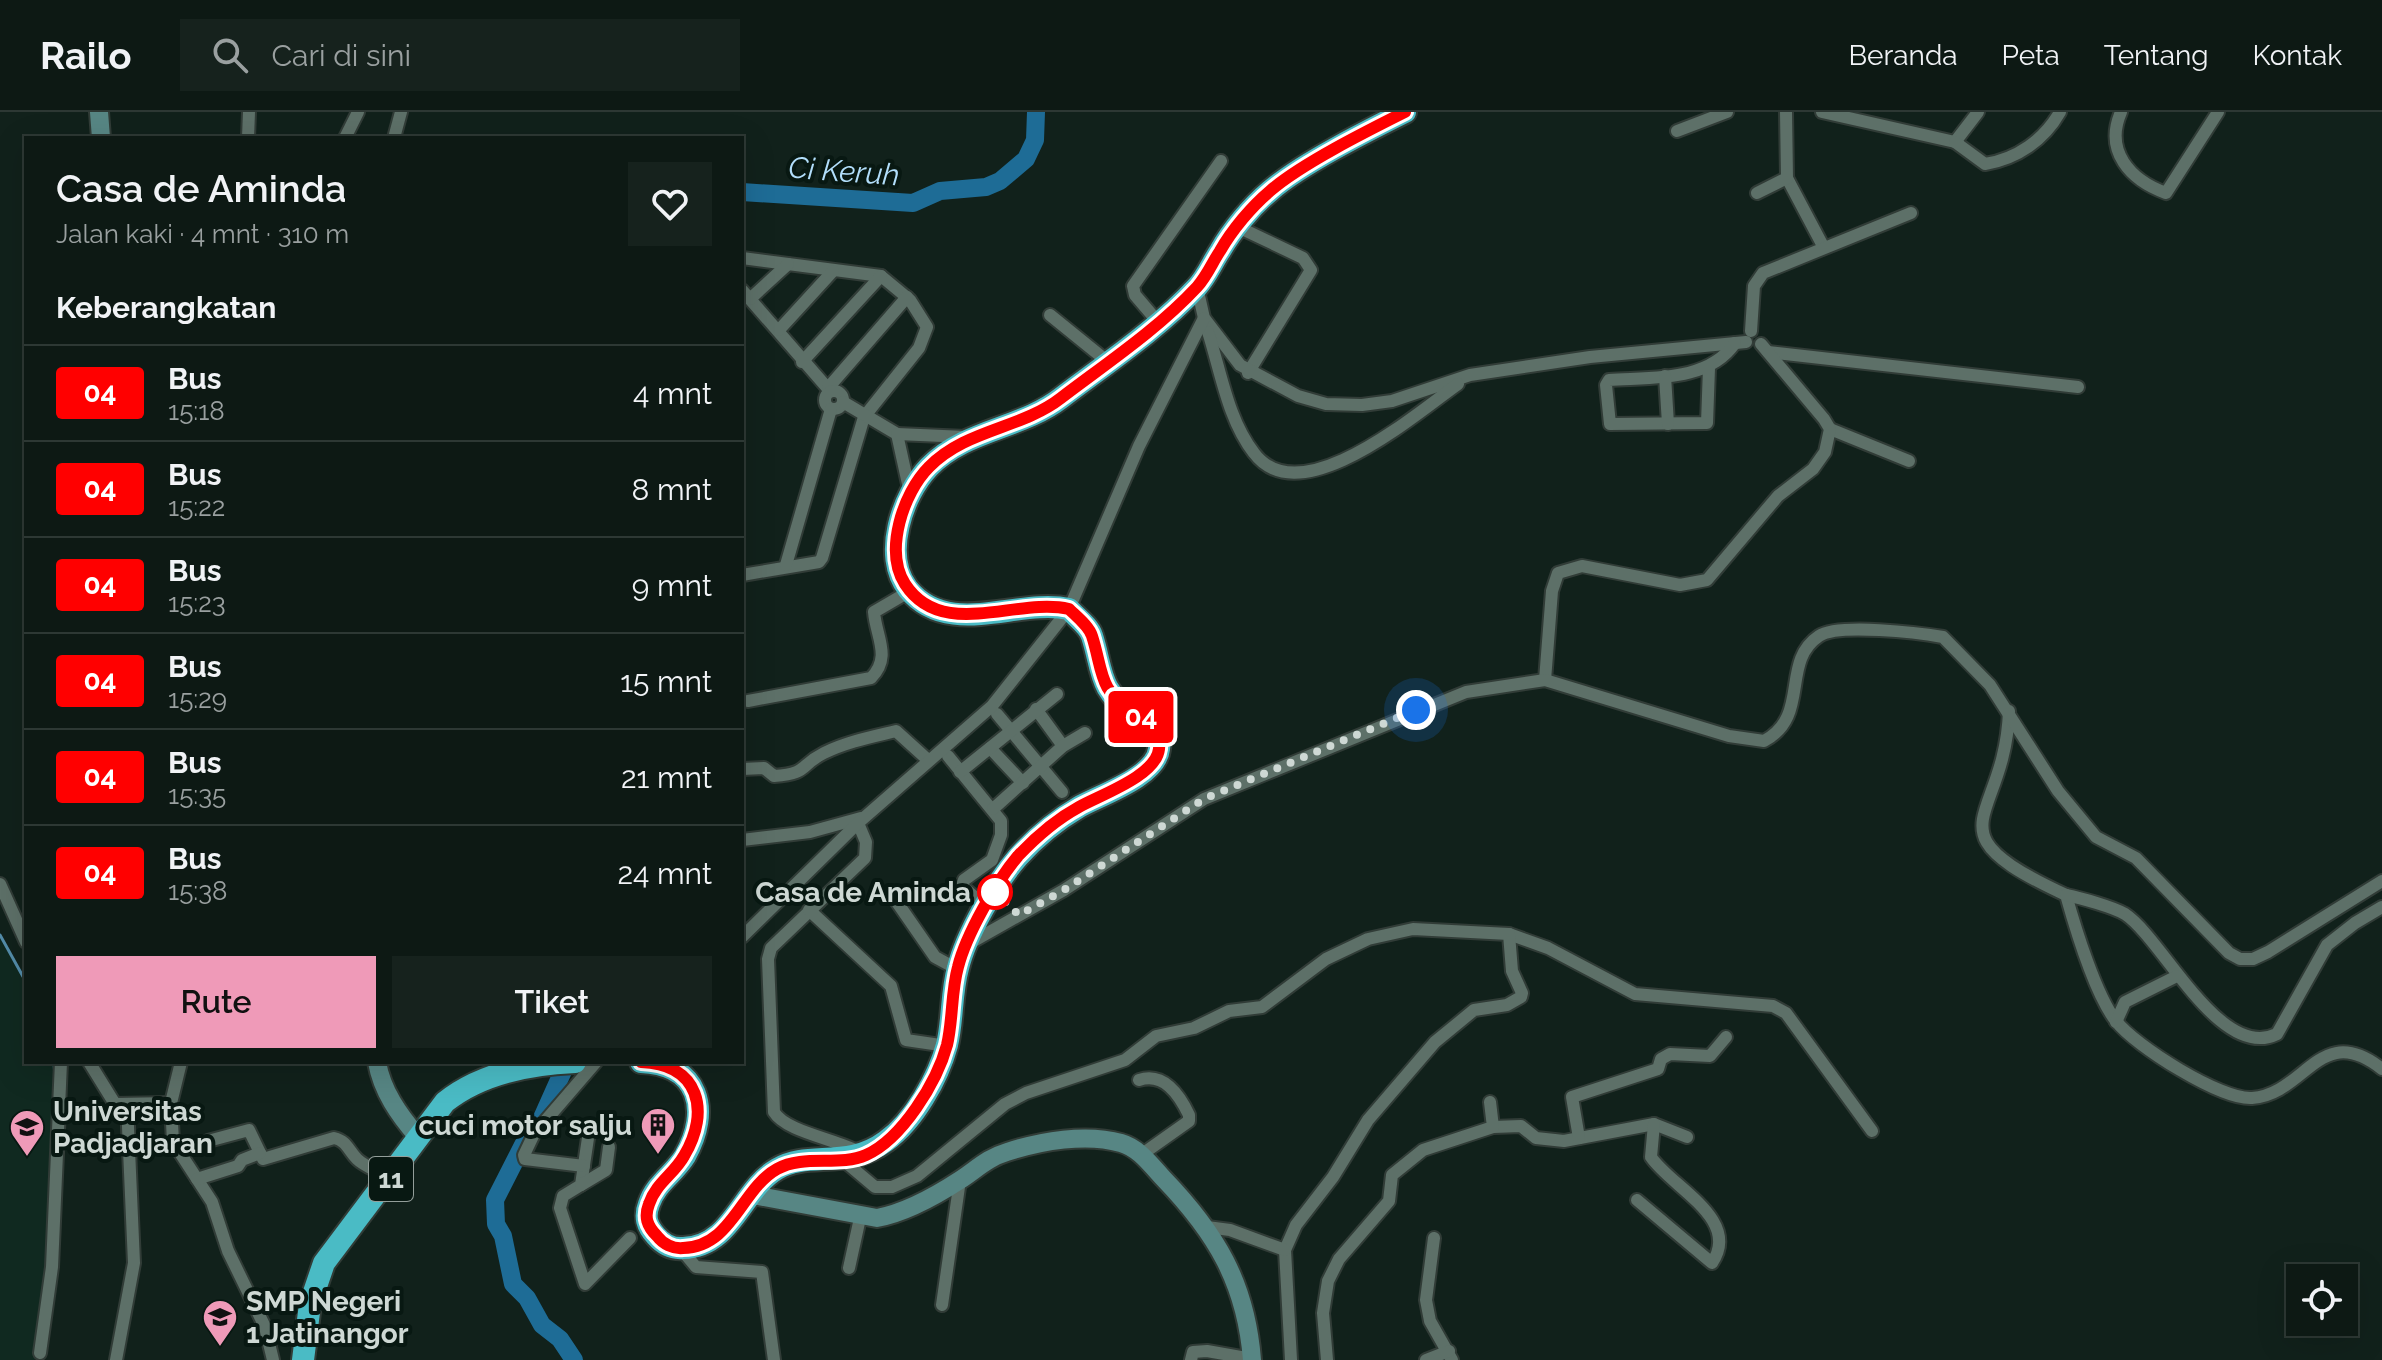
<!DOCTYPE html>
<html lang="id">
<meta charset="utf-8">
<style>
:root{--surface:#0d1914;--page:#16221d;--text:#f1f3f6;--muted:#9aa0a0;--line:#2d3834;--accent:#ef9ab8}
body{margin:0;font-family:Raleway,sans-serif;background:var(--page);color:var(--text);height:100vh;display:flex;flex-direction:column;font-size:30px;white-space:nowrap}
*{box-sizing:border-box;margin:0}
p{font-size:26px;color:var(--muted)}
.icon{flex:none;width:44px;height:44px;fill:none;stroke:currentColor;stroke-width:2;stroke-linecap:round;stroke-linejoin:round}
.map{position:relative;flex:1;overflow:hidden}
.drawer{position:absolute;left:24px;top:24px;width:720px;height:928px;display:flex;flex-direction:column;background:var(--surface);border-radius:0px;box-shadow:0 8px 32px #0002,0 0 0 2px var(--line)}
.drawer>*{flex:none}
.badge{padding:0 16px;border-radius:6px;font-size:28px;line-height:52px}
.tools{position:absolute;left:2286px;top:1152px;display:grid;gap:16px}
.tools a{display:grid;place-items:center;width:72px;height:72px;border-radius:0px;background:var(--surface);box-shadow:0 8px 32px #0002,0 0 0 2px var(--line);font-size:40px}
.you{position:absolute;width:40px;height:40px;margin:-20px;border:6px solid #fff;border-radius:50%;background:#1a73e8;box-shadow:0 0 0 12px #1a73e833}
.map>.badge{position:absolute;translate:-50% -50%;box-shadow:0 0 0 4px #fff}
h2{padding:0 32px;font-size:30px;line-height:72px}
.round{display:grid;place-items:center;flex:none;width:84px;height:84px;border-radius:0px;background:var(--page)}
.headline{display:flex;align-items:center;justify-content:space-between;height:136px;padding:0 32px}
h1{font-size:38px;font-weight:600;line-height:60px}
.action{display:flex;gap:16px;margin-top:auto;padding:16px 32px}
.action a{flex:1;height:92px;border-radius:0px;background:var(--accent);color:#111;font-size:32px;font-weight:600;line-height:92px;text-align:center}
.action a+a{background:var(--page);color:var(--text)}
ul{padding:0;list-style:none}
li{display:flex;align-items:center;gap:24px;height:96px;padding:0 32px;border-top:2px solid var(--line)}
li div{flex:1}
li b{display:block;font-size:30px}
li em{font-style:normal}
li .badge{min-width:88px;font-weight:700;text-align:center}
header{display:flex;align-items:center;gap:48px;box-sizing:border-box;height:112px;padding:0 40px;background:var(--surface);border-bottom:2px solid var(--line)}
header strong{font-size:38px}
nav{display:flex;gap:44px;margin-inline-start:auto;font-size:28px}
.search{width:560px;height:72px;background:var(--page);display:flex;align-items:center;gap:20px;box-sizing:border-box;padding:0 28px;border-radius:0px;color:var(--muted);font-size:30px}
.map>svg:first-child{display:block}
.built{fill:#102920}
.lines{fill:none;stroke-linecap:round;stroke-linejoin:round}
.stream{stroke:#538ca9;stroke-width:3}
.river{stroke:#1e6c96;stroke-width:18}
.street-casing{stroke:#313c37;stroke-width:16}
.secondary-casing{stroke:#313c37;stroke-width:22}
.highway-casing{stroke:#313c37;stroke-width:26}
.street{stroke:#5d7068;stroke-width:12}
.secondary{stroke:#578684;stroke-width:18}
.highway{stroke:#4abbc5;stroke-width:22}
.line-casing{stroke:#fff;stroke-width:18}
.line{stroke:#f00;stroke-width:12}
.walk{stroke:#ced8d4;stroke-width:8;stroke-dasharray:0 14.4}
.stop-dot{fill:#fff;stroke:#f00;stroke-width:4}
.labels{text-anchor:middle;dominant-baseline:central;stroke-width:8;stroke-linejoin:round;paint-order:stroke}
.shield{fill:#081812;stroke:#939e9a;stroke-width:2}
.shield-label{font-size:26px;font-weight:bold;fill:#ced8d4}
.stop-label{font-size:28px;font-weight:bold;fill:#ced8d4;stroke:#081812;text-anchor:end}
.poi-label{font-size:28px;font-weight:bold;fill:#ced8d4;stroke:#081812;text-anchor:start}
.water-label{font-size:30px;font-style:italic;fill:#b2defb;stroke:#081812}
</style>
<header>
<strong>Railo</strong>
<div class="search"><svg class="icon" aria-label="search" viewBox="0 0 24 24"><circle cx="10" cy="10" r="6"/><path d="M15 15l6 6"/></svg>Cari di sini</div>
<nav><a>Beranda</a><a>Peta</a><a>Tentang</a><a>Kontak</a></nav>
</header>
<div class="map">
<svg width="2382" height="1248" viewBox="0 0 2382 1248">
<rect width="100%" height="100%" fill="#11211b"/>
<polygon class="built" points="0,823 26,870 26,950 54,950 56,1022 48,1153 35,1248 0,1248"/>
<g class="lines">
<g class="stream">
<polyline points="0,823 26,870"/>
<polyline points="54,950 55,966"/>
</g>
<g class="river">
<polyline points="742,80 913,91 940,79 986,75 1000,69 1026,47 1035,28 1036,0"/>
<polyline points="567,950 538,1015 523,1033 495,1088 496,1112 503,1124 513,1172 527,1186 542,1213 560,1227 574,1248"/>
</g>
<g class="street-casing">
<g id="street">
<polyline points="1822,0 1955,30 1978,0"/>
<path d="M2121,0C2104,39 2130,68 2166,81L2218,0"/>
<polyline points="1677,19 1727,0"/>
<polyline points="248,26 249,0"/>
<polyline points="345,26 358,0"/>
<polyline points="394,26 401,0"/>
<path d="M1955,30L1985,52C2017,47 2044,28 2060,0"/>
<polyline points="1787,66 1823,134"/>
<polyline points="1757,81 1787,66 1786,0"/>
<polyline points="1238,115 1303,146 1311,158 1248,261"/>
<polyline points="742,146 881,164 910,188 927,215 919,236 864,305 822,446 819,450 742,463"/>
<polyline points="1197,175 1204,206 1240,253 1298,284 1326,292 1362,293 1392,289 1470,263 1590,245 1746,230"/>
<polyline points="742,178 830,279"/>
<polyline points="750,187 788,152"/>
<polyline points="1050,203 1108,250"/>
<polyline points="1158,210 1135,183 1133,174 1221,49"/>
<polyline points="779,218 833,159"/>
<polyline points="1751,219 1754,174 1763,161 1911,101"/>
<path d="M1208,220C1221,260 1228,308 1254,341C1300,403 1417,301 1458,272"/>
<polyline points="1768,240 2078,275"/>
<polyline points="802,250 881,164"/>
<path d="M1709,256L1707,311L1610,312L1606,273L1609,268C1653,265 1708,270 1735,231"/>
<polyline points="1665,264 1668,312"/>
<polyline points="828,276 907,185"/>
<circle cx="834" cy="288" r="9"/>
<polyline points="843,290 897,322 910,381"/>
<polyline points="1830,317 1909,349"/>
<polyline points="897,322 966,325"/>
<polyline points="786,453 831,297"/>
<polyline points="1545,568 1552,479 1558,461 1582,454 1680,473 1707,468 1778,384 1813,357 1825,340 1830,317 1824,307 1761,232"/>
<path d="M748,589L871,566C892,545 876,525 874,500L910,479"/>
<polyline points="1036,597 1063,634"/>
<path d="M2009,599C2005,712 1924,717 2066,783C2075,815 2096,884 2116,909C2135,934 2221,988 2252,986C2306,982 2320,908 2382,957"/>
<polyline points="997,602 1062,680"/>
<polyline points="990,636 1023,671"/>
<polyline points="948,644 1001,709 1001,723 992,748 964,768 962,774 986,795"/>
<path d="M742,657L764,656L774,664C810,661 798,654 824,641C846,630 871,625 896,619L928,648"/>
<polyline points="960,660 1057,582"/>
<polyline points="993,697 1063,634 1085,621"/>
<path d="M858,711L866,730L865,746L771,836L768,847L774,1000C786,1020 836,1027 859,1040"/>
<polyline points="742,728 810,720 861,706"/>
<polyline points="0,772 26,830"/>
<polyline points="892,783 935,845 957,857"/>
<path d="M2066,783C2081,786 2113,795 2125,802C2163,827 2220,950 2277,922L2327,833L2355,811L2382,795"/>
<polyline points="809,798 891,874 906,928 947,934"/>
<polyline points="1509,822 1548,836 1635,882 1773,894 1786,901 1872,1019"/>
<polyline points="742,825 858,711 992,594 1069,497 1139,334 1204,206"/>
<path d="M970,831L1064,778L1204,687L1466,580L1545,568L1729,624L1764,629C1811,604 1780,550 1819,524C1838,511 1920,521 1943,525L1990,573L2058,679L2096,725L2136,746L2229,841L2240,847H2253L2268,840L2382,769"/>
<polyline points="2116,910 2125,890 2177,864"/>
<polyline points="89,950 115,992 171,991"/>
<polyline points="181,950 171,991 173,1030 212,1090 228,1139 265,1215 273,1248"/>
<path d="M1139,968C1164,960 1179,982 1189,1003V1009L1141,1043"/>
<polyline points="1493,1015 1521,1014 1536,1026 1564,1029 1654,1012 1687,1025"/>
<polyline points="588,1026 581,1073 563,1084 560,1096 585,1172 630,1126"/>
<polyline points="1579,1026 1572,985 1658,957 1661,947 1670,942 1710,944 1726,925"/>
<path d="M208,1029L249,1018L263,1047L334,1026C347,1029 348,1038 357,1047C365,1055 381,1060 391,1067"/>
<polyline points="843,1048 875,1075 892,1075 917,1064 1005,992 1026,981 1125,948 1156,924 1194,916 1229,899 1262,895 1326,847 1368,827 1413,817 1509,822 1512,859 1522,881 1521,885 1507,893 1474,898 1435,930 1368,1008 1333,1065 1296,1113 1285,1138 1291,1248"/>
<polyline points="584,1054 525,1047 524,1043 534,1022 596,950"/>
<polyline points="197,1067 238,1054 242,1048 260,1041"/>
<polyline points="581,1073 606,1058 609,1035"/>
<path d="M1637,1088L1712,1151C1742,1107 1671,1075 1651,1045L1654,1012"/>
<polyline points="1207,1115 1230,1118 1285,1138"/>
<polyline points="1434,1126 1426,1188 1430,1209 1452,1248"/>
<polyline points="681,1137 696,1155 762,1160 774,1248"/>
<polyline points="849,1156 860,1106"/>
<polyline points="942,1193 960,1068"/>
<polyline points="40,1241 52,1155 61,950"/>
<polyline points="116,1248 134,1151 127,992"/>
<polyline points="1191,1248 1193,1240 1207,1239 1252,1247"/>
<polyline points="1327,1248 1323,1201 1328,1169 1339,1147 1389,1089 1392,1063 1423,1038 1493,1015 1490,990"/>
<polyline points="1426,1248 1449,1239"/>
</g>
</g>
<g class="secondary-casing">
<g id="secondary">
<polyline points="99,0 101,26"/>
<path d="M377,950C382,979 399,1003 418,1025"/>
<path d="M753,1083L877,1106C904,1101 937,1083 960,1068C977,1057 987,1046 1007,1040C1041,1029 1086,1021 1121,1031C1139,1036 1151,1053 1163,1066C1216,1121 1246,1171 1252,1248"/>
</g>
</g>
<g class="highway-casing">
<g id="highway">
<path d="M641,950C699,952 711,998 685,1044C674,1062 656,1071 649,1092C644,1105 647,1114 656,1124C663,1132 672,1137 683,1136C732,1135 741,1078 777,1057C809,1038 847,1058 886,1029C914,1009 938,966 947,933C953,908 951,881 958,856C966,823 996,770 1018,745C1035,726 1057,708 1079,695C1100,683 1156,665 1159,637C1162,618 1148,608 1133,600C1098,579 1103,558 1092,524C1089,514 1076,505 1069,497C1017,486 949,527 908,477C882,444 902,383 929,355C966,317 1021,317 1061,286C1107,251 1158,217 1197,175C1207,164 1212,151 1220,139C1232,118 1251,95 1270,79C1301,52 1367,19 1405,0"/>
<path d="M303,1248L310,1192L324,1151L445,990C481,961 529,952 575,950"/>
</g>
</g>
<use href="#street" class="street"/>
<use href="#secondary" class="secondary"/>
<use href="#highway" class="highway"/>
</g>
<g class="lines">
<g class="line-casing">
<path id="line" d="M641,950C699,952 711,999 684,1044C674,1062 656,1071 649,1092C644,1105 647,1114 657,1124C663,1132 673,1137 683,1136C732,1135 741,1077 777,1057C804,1042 839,1055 866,1043C902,1027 937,970 947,933C953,908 951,880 958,855C966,823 996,770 1018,744C1035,726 1057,707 1079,695C1100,683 1156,664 1159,637C1161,618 1148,608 1133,600C1098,579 1103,558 1092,524C1089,514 1076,504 1069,497C1016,485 942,529 905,472C884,439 903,381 929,355C966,317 1021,317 1061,286C1107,251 1158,217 1197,175C1207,164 1212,151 1220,139C1232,118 1251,95 1270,79C1301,52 1367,19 1405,0"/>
</g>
<use href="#line" class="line"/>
<polyline class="walk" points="995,780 1019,803 1064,778 1204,687 1416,598"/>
</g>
<defs>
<g id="building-pin" transform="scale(1.8)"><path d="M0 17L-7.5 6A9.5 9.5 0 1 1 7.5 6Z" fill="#ef9ab8" stroke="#081812"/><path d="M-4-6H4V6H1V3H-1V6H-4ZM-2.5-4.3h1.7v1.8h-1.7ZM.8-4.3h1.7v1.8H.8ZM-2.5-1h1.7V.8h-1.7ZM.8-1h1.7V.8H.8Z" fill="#111"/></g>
<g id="university-pin" transform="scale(1.8)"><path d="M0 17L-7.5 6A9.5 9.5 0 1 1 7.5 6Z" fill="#ef9ab8" stroke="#081812"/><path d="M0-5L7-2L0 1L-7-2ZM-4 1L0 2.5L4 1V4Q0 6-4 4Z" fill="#111"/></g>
<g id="school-pin" transform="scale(1.8)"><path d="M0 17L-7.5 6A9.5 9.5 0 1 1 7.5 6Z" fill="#ef9ab8" stroke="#081812"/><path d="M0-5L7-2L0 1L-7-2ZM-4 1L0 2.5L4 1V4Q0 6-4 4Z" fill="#111"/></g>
</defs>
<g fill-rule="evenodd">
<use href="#building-pin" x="658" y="1013"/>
<use href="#university-pin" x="27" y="1015"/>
<use href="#school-pin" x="220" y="1205"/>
</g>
<circle class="stop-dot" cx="995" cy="780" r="16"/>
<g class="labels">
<rect class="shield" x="369" y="1045" width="44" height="44" rx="6"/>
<g class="shield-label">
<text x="391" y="1067">11</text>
</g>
<g class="stop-label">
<text x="971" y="780">Casa de Aminda</text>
</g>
<g class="poi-label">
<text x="53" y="999">Universitas<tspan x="53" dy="32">Padjadjaran</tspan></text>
<text x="632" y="1013" text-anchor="end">cuci motor salju</text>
<text x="246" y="1189">SMP Negeri<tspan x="246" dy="32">1 Jatinangor</tspan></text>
</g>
<g class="water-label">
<text transform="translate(844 59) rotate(4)">Ci Keruh</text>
</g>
</g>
</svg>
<div class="tools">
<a><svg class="icon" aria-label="locate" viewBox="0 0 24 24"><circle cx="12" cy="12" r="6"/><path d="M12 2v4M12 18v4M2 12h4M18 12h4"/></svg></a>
</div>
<div class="you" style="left:1416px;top:598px"></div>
<b class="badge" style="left:1141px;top:605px;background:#f00;color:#fff">04</b>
<section class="drawer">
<div class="headline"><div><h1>Casa de Aminda</h1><p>Jalan kaki · 4 mnt · 310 m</p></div><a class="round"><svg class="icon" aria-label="heart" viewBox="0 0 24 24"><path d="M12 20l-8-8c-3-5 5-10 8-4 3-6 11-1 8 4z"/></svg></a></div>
<h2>Keberangkatan</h2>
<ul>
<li><span class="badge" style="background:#f00;color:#fff">04</span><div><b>Bus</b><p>15:18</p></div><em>4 mnt</em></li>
<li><span class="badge" style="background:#f00;color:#fff">04</span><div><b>Bus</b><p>15:22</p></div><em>8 mnt</em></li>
<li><span class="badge" style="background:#f00;color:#fff">04</span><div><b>Bus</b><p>15:23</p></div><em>9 mnt</em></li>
<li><span class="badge" style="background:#f00;color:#fff">04</span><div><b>Bus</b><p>15:29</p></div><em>15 mnt</em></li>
<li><span class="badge" style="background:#f00;color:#fff">04</span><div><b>Bus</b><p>15:35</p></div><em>21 mnt</em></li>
<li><span class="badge" style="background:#f00;color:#fff">04</span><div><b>Bus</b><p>15:38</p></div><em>24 mnt</em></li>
</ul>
<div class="action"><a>Rute</a><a>Tiket</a></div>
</section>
</div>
